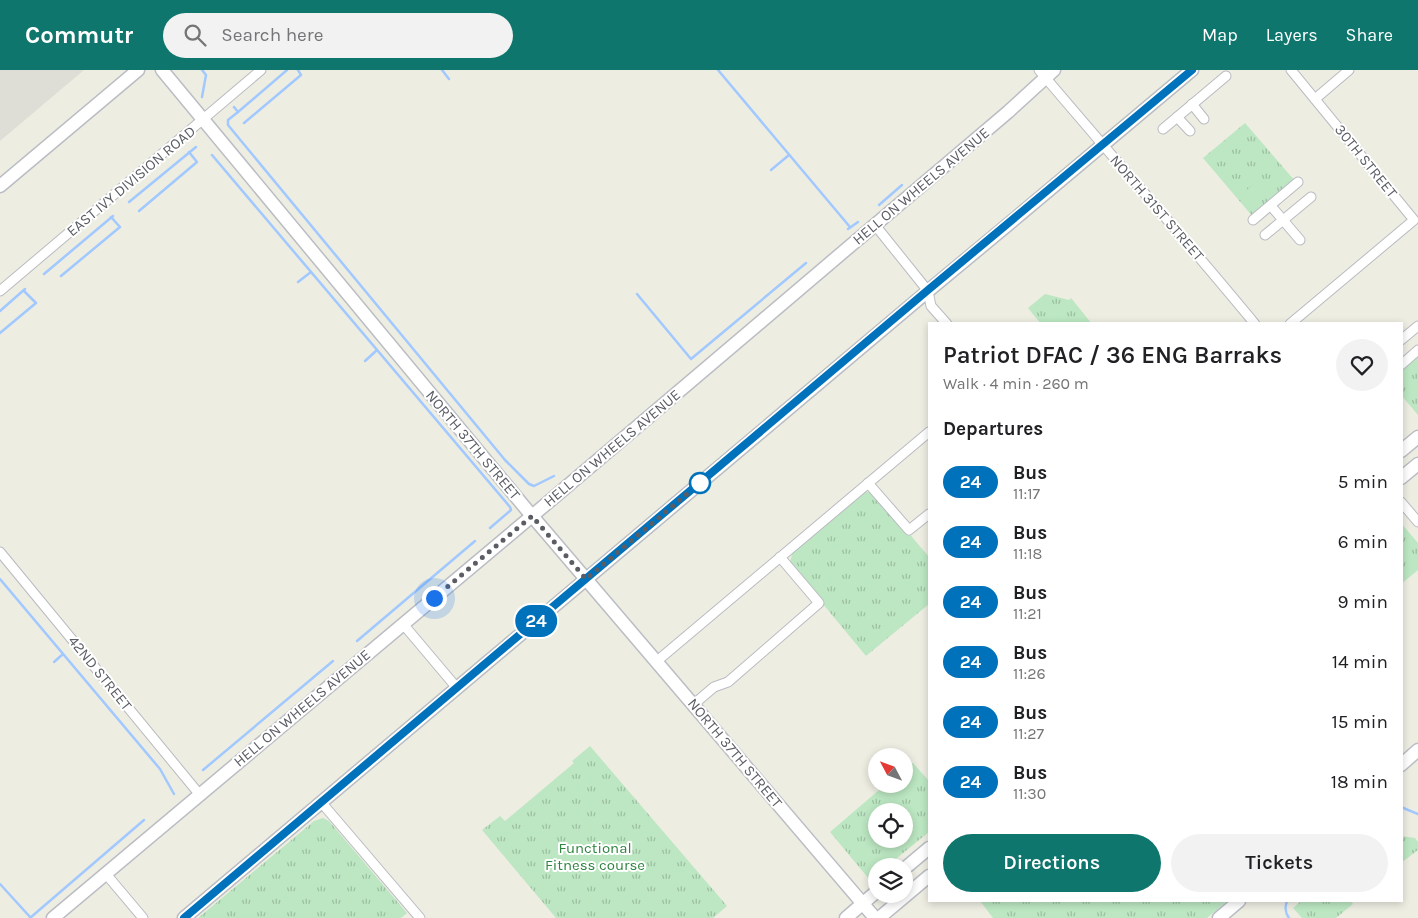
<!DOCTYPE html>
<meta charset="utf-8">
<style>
:root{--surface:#fff;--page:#f2f2f2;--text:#202124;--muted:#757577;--accent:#0f766e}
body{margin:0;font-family:Karla,sans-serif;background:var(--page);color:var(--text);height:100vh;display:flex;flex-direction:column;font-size:19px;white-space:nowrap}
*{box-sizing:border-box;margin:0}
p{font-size:16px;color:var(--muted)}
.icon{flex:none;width:28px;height:28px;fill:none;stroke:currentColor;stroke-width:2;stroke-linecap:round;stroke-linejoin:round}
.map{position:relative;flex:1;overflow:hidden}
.panel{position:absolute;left:928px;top:252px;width:475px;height:580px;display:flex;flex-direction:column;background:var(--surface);border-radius:0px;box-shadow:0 2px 8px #0003}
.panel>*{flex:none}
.badge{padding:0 10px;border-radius:16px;font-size:18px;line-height:32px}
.needle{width:32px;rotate:311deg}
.tools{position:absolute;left:868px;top:678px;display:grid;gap:10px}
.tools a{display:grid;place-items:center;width:45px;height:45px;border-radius:50%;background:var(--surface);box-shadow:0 2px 8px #0003;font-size:25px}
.you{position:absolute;width:25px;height:25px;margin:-12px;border:4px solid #fff;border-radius:50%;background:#1a73e8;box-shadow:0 0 0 8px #1a73e833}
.map>.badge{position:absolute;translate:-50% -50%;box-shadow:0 0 0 2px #fff}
h2{padding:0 15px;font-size:19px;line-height:45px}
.round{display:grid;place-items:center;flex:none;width:52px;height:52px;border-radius:26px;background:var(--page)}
.headline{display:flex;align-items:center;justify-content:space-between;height:85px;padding:0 15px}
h1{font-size:24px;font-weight:600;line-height:38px}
.action{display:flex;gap:10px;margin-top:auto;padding:10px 15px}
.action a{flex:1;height:58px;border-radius:30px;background:var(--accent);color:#fff;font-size:20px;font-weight:600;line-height:58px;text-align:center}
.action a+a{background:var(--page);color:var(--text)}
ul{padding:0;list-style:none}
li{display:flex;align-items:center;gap:15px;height:60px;padding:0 15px}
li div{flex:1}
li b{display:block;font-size:19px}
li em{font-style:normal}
li .badge{min-width:55px;font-weight:700;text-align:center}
header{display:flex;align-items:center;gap:30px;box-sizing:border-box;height:70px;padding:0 25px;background:var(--accent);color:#fff}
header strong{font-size:24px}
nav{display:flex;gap:28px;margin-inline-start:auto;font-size:18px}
.search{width:350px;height:45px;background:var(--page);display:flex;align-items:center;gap:12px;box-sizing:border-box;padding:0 18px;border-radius:28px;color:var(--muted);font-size:19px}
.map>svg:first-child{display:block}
.industrial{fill:#deded6}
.grass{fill:url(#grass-tufts);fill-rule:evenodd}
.garden{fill:#bce7c2}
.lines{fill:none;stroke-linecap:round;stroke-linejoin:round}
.stream{stroke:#a1c9ff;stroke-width:2.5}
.street-casing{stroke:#babbc2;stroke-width:11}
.secondary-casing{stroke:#babdc4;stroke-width:15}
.street{stroke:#fff;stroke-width:9}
.secondary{stroke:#fff;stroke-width:12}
.line-casing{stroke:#fff;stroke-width:11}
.line{stroke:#0072bc;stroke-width:8}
.walk{stroke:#5a5d64;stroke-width:5;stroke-dasharray:0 9}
.stop-dot{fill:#fff;stroke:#0072bc;stroke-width:2.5}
.labels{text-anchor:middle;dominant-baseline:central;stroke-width:4;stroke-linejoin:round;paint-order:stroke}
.street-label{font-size:15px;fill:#5a5d64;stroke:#fff}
.park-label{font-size:15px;fill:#2f8540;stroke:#fff}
</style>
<header>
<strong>Commutr</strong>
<div class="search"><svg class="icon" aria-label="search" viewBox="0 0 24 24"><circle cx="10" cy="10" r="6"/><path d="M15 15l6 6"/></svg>Search here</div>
<nav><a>Map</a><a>Layers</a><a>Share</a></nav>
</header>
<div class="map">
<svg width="1418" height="848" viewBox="0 0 1418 848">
<defs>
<pattern id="grass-tufts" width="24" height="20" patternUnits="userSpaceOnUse" patternTransform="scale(1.25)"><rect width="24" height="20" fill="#bce7c2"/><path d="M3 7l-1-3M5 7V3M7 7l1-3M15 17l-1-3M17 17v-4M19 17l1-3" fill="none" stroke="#9cbea1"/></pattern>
</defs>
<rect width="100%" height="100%" fill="#eeede2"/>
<polygon class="industrial" points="0,0 84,0 0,71"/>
<g class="grass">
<polygon points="1245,53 1295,111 1253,147 1203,88"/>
<polygon points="1045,224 1069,230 1071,228 1092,254 1041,254 1028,238"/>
<polygon points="1418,284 1418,345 1401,325 1401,298"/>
<polygon points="866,422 872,422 879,428 929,487 929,534 866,586 793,498 790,492 793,481 859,424"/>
<polygon points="1401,453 1418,473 1418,500 1401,514"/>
<polygon points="590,676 727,836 713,848 556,848 482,760 500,746 505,751 574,693 572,691"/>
<path d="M911,693H913L929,711V762L887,796H876V806L871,810L869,809L830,762L886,714H904V699ZM876,741H904V769H876Z"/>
<polygon points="323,748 329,751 407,843 401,848 198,848 314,751"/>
<polygon points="1401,766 1415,768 1418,772 1418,780 1401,793"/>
<polygon points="980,831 1227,831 1207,848 993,848"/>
<polygon points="1301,831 1351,831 1353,834 1336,848 1302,848 1293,838"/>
</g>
<polygon class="garden" points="1262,107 1271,119 1250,136 1241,125"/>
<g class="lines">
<g class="stream">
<polyline points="442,0 449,9"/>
<polyline points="718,0 850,157"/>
<polyline points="202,27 206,5 202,0"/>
<polyline points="234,37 238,42 287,0"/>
<polyline points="238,42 228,50 228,55 505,390 529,414 534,416 554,406"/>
<polyline points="244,53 301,5 298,0"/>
<polyline points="212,85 510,437 511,440 490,458"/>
<polyline points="771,100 789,85"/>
<polyline points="129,132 196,77"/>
<polyline points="879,135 902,115"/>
<polyline points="139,141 197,92 189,82"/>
<polyline points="848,159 858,152"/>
<polyline points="44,204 113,146"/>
<polyline points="61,206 120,157 111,147"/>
<polyline points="298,212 311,202"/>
<polyline points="637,224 691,289 806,193"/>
<polyline points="0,241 25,219"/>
<polyline points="0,263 36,233 24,221"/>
<polyline points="365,291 377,280"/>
<polyline points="0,509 160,699 174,724"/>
<polyline points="357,571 475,471"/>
<polyline points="54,592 63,584"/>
<polyline points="203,700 333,591"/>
<polyline points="1401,737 1418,744"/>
<polyline points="0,814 31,848"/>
<path d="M1287,831C1285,836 1285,843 1289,848"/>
<polyline points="30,848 144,750"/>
</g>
<g class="street-casing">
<g id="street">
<path d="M1039,0C1111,85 1184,168 1255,254"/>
<polyline points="1315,29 1349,0"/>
<polyline points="1192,34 1204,49"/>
<polyline points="1177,47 1190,61"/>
<polyline points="1163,59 1226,6"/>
<polyline points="1271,136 1300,170"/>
<polyline points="1253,150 1298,112"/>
<polyline points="875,155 928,221 931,236 947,254"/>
<polyline points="1265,165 1311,127"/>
<polyline points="0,221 261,0"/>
<polyline points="1290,254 1414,150 1291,0"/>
<polyline points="1401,270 1418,256"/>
<polyline points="1401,295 1418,280"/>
<polyline points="868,413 909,460 929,444"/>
<polyline points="1401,432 1418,452"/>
<polyline points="0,482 200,725"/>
<polyline points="403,554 457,618"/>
<polyline points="657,591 929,362"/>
<polyline points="694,634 714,617 728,612 819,533 780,487"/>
<polyline points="321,732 420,848"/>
<polyline points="106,804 143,848"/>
</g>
</g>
<g class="secondary-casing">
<g id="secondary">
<polyline points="162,0 527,440 875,848"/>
<polyline points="0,116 138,0"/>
<polyline points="1401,381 1418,367"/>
<polyline points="1401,408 1418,394"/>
<polyline points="1401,695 1418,680"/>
<polyline points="904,799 929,778"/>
<polyline points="53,848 532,446 1008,42 1054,0"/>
<polyline points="184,848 928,221 1017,147 1192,0"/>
<polyline points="846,848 876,822"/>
<polyline points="879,848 929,806"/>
<polyline points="1219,848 1239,831"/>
</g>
</g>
<use href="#street" class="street"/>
<use href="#secondary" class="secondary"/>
</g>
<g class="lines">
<g class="line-casing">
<polyline id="line" points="184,848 928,220 1192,0"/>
</g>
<use href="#line" class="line"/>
<polyline class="walk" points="434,528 532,446 586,509 700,413"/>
</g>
<circle class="stop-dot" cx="700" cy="413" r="10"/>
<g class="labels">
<g class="street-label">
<text transform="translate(1366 91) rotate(51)">30TH STREET</text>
<text transform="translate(131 111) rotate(-40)">EAST IVY DIVISION ROAD</text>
<text transform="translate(921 116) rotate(-40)">HELL ON WHEELS AVENUE</text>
<text transform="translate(1157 138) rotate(49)">NORTH 31ST STREET</text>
<text transform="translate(473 375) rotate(50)">NORTH 37TH STREET</text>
<text transform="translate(612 378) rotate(-40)">HELL ON WHEELS AVENUE</text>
<text transform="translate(100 603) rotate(51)">42ND STREET</text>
<text transform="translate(302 638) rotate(-40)">HELL ON WHEELS AVENUE</text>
<text transform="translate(735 683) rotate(50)">NORTH 37TH STREET</text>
</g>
<g class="park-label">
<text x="595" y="778">Functional<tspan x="595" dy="17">Fitness course</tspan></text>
</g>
</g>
</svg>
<div class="tools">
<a><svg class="needle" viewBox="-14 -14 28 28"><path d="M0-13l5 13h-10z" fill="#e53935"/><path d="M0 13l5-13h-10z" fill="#757577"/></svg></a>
<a><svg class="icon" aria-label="locate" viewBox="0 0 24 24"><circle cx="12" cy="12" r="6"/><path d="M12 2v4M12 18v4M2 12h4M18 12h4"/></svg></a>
<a><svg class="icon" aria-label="layers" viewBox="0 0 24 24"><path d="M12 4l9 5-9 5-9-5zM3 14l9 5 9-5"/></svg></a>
</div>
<div class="you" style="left:434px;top:528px"></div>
<b class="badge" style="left:536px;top:551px;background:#0072bc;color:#fff">24</b>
<section class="panel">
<div class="headline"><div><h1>Patriot DFAC / 36 ENG Barraks</h1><p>Walk · 4 min · 260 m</p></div><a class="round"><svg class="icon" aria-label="heart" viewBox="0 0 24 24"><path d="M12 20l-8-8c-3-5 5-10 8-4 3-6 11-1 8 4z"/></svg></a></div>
<h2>Departures</h2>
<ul>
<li><span class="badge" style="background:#0072bc;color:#fff">24</span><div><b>Bus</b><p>11:17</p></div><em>5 min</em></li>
<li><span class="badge" style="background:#0072bc;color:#fff">24</span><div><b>Bus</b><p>11:18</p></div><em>6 min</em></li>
<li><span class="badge" style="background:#0072bc;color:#fff">24</span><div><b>Bus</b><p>11:21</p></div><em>9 min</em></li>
<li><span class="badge" style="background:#0072bc;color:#fff">24</span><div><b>Bus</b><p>11:26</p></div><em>14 min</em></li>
<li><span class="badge" style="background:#0072bc;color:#fff">24</span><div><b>Bus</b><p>11:27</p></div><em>15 min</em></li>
<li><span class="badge" style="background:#0072bc;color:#fff">24</span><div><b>Bus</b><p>11:30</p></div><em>18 min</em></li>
</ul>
<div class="action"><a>Directions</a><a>Tickets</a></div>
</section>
</div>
